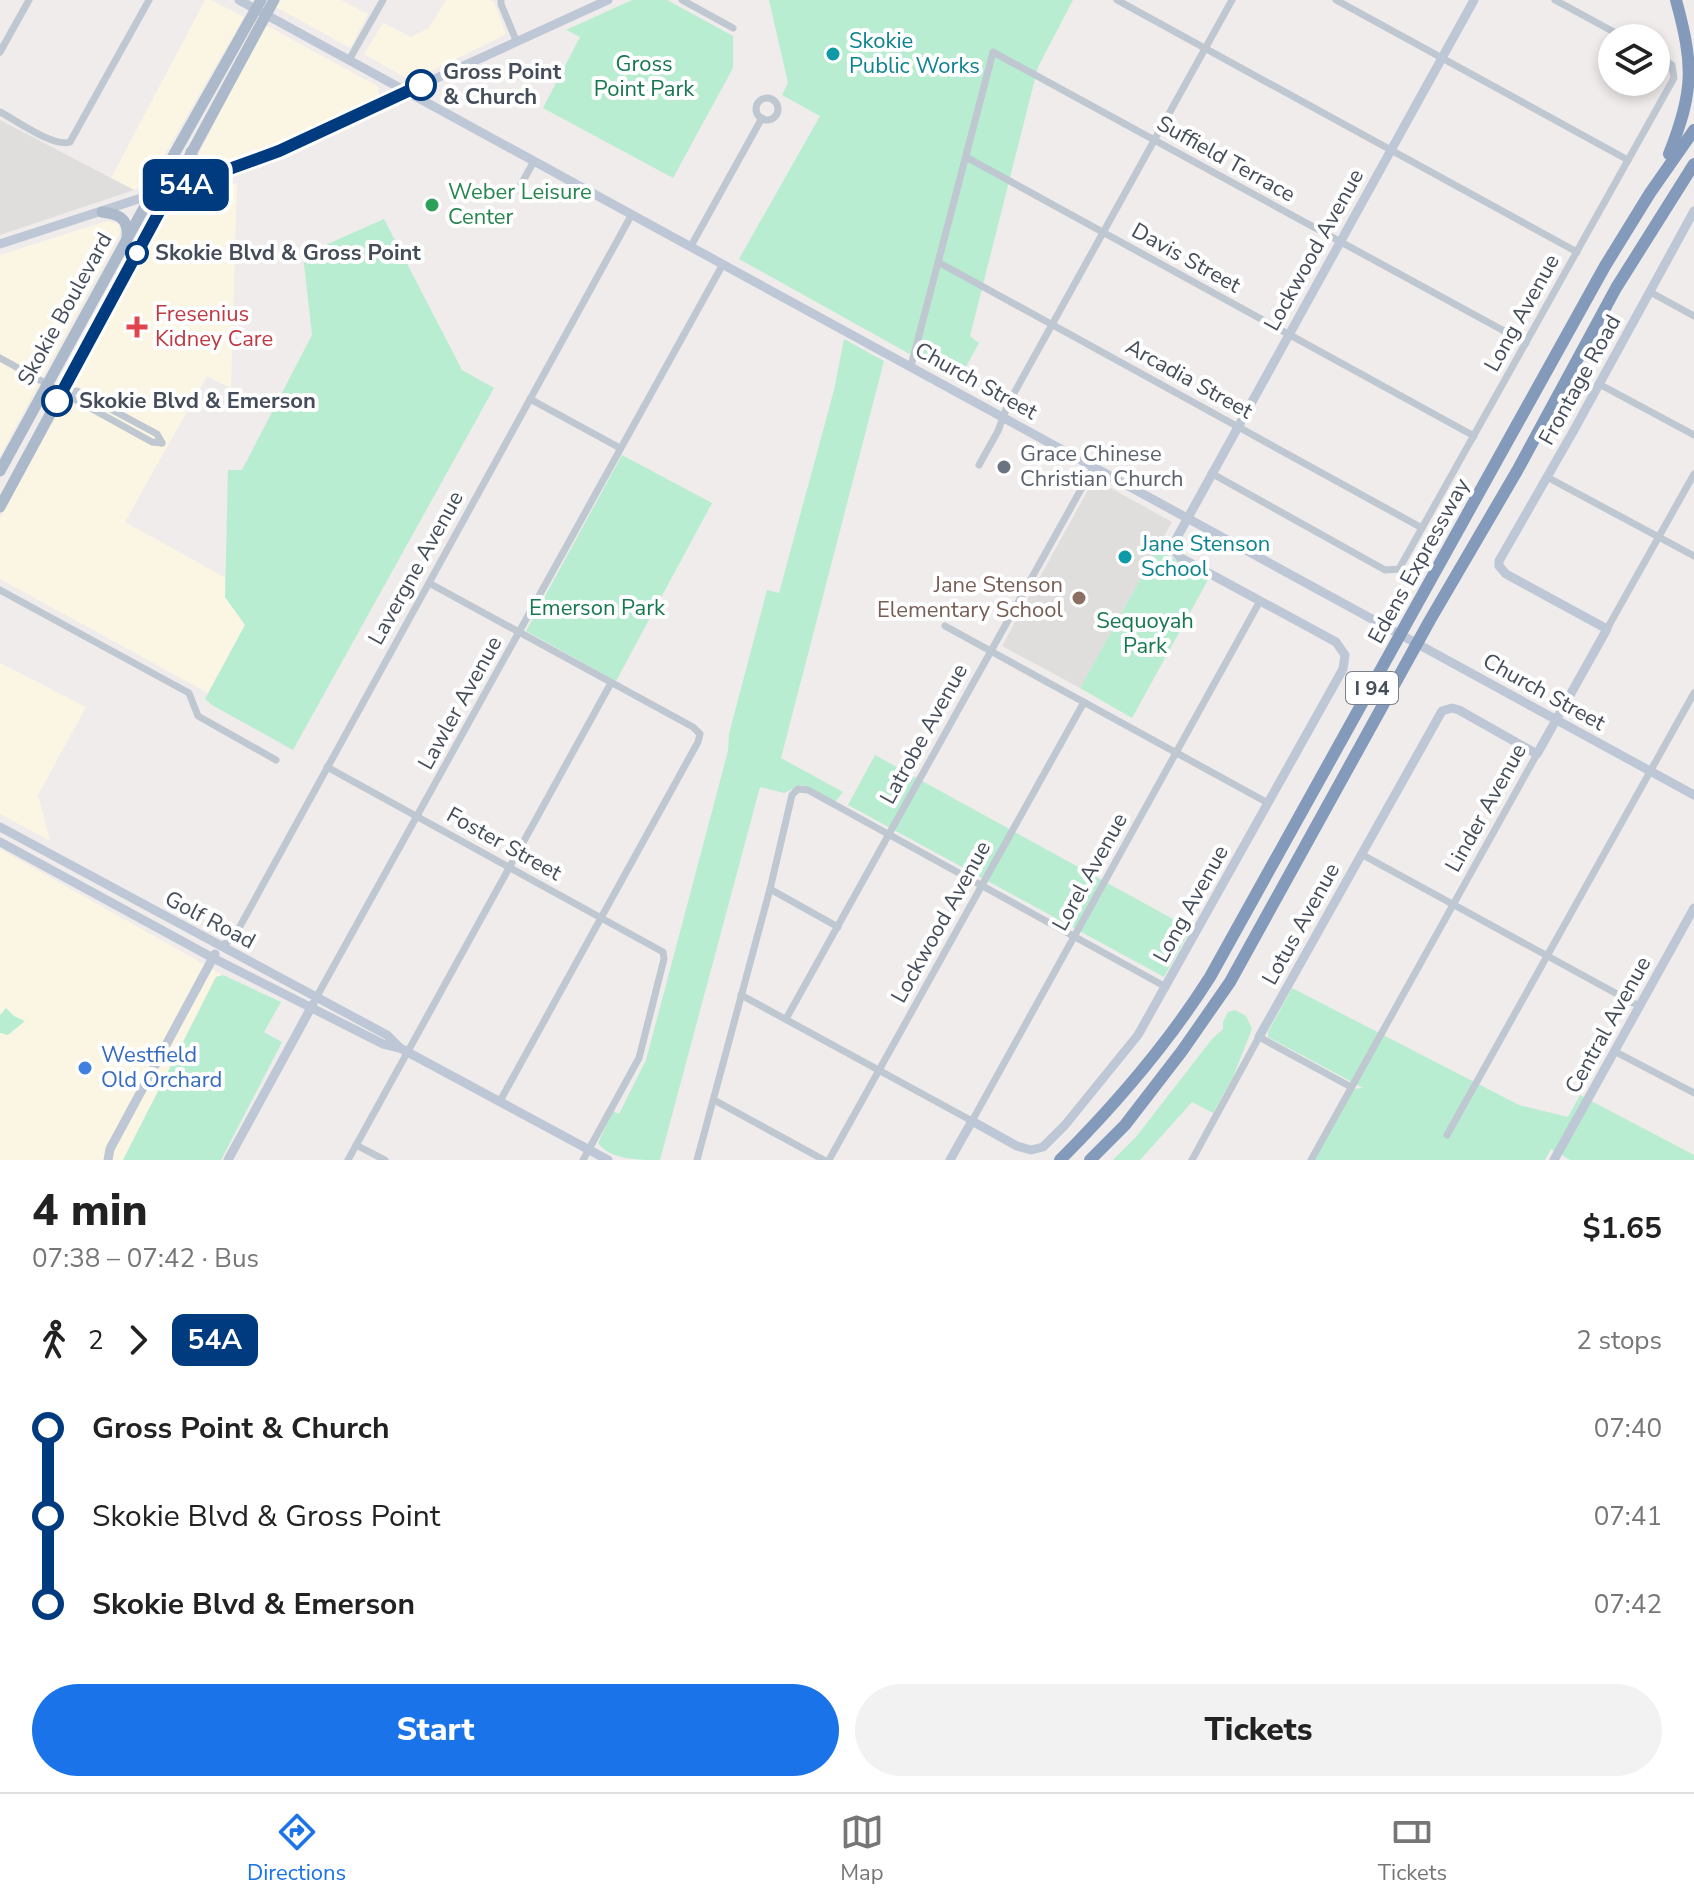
<!DOCTYPE html>
<meta charset="utf-8">
<style>
:root{--surface:#fff;--page:#f2f2f2;--text:#222;--muted:#767676;--line:#e0e0e0;--accent:#1a73e8}
body{margin:0;font-family:"Nunito Sans",sans-serif;background:var(--page);color:var(--text);height:100vh;display:flex;flex-direction:column;font-size:30px;white-space:nowrap}
*{box-sizing:border-box;margin:0}
p{font-size:26px;color:var(--muted)}
.icon{flex:none;width:44px;height:44px;fill:none;stroke:currentColor;stroke-width:2;stroke-linecap:round;stroke-linejoin:round}
.map{position:relative;height:1160px;overflow:hidden}
.panel{display:flex;flex-direction:column;background:var(--surface);flex:1}
.panel>*{flex:none}
.badge{padding:0 16px;border-radius:12px;font-size:28px;line-height:52px}
.fabs{position:absolute;left:1598px;top:24px;display:grid;gap:16px}
.fabs a{display:grid;place-items:center;width:72px;height:72px;border-radius:50%;background:var(--surface);box-shadow:0 4px 12px #0003;font-size:40px}
.map>.badge{position:absolute;translate:-50% -50%;box-shadow:0 0 0 4px #fff}
.legs{display:flex;align-items:center;gap:12px;height:88px;padding:0 32px;font-size:26px}
.legs p{margin-inline-start:auto}
.overview{display:flex;align-items:center;justify-content:space-between;height:136px;padding:0 32px}
h1{font-size:44px;font-weight:800;line-height:60px}
.primary-button{display:flex;gap:16px;margin-top:auto;padding:16px 32px}
.primary-button a{flex:1;height:92px;border-radius:48px;background:var(--accent);color:#fff;font-size:32px;font-weight:800;line-height:92px;text-align:center}
.primary-button a+a{background:var(--page);color:var(--text)}
ul{padding:0 32px;list-style:none}
li{display:flex;align-items:center;gap:28px;height:88px;font-size:30px}
li i{display:grid;place-items:center;width:12px;height:100%;margin:0 10px;background:currentColor}
li i::after{content:'';width:20px;height:20px;margin:-10px;border:6px solid;border-radius:50%;background:var(--surface)}
li p{margin-inline-start:auto}
li:first-child i{background:linear-gradient(#0000 50%,currentColor 0)}
li:last-child i{background:linear-gradient(currentColor 50%,#0000 0)}
.tab-bar{display:flex;justify-content:space-around;align-items:center;height:112px;border-top:2px solid var(--line);background:var(--surface);font-size:22px;color:var(--muted)}
.tab-bar a{display:grid;justify-items:center;gap:4px}
.tab-bar .current{color:var(--accent)}
.map>svg:first-child{display:block}
.commercial{fill:#fbf6e3}
.education{fill:#e0dddd}
.green{fill:#b9edd1}
.lines{fill:none;stroke-linecap:round;stroke-linejoin:round}
.street{stroke:#bfc7d1;stroke-width:7}
.secondary{stroke:#bec7d5;stroke-width:9}
.primary{stroke:#abb9cb;stroke-width:11}
.highway{stroke:#839abb;stroke-width:12}
.line-1-casing{stroke:#fff;stroke-width:18}
.line-1{stroke:#003b80;stroke-width:12}
.culture-dot{fill:#0f9aa8;stroke:#fff;stroke-width:3}
.stop-1-dot{fill:#fff;stroke:#003b80;stroke-width:4}
.leisure-dot{fill:#2e9e5b;stroke:#fff;stroke-width:3}
.health-dot{fill:#e0444e;stroke:#fff;stroke-width:3}
.worship-dot{fill:#6b7280;stroke:#fff;stroke-width:3}
.education-dot{fill:#8d6e63;stroke:#fff;stroke-width:3}
.shop-dot{fill:#3f7fe0;stroke:#fff;stroke-width:3}
.labels{text-anchor:middle;dominant-baseline:central;stroke-width:8;stroke-linejoin:round;paint-order:stroke}
.shield{fill:#fff;stroke:#7c828b;stroke-width:2}
.shield-label{font-size:20px;font-weight:bold;fill:#444d59}
.culture-label{font-size:22px;fill:#0d838f;stroke:#fff;text-anchor:start}
.park-label{font-size:22px;fill:#17784f;stroke:#fff}
.stop-label{font-size:22px;font-weight:bold;fill:#444d59;stroke:#fff;text-anchor:start}
.street-label{font-size:22px;fill:#444d59;stroke:#fff}
.leisure-label{font-size:22px;fill:#27864d;stroke:#fff;text-anchor:start}
.health-label{font-size:22px;fill:#be3a42;stroke:#fff;text-anchor:start}
.worship-label{font-size:22px;fill:#5b616d;stroke:#fff;text-anchor:start}
.education-label{font-size:22px;fill:#785e54;stroke:#fff;text-anchor:end}
.shop-label{font-size:22px;fill:#366cbe;stroke:#fff;text-anchor:start}
</style>
<div class="map">
<svg width="1694" height="1160" viewBox="0 0 1694 1160">
<rect width="100%" height="100%" fill="#efeceb"/>
<g class="commercial">
<polygon points="205,0 211,0 244,17 147,185 134,190 111,178"/>
<polygon points="280,0 341,0 368,14 350,48 276,7"/>
<polygon points="446,0 490,0 494,2 506,34 411,81 364,54 383,23 411,37 429,28"/>
<polygon points="266,25 377,86 379,88 378,97 256,154 209,169 202,168 198,158 200,151 263,28"/>
<polygon points="237,183 231,388 207,376 125,522 226,578 225,597 245,625 208,693 0,579 0,518 173,202"/>
<polygon points="107,221 119,224 120,234 0,456 0,255"/>
<polygon points="0,663 86,707 38,795 50,841 0,814"/>
<polygon points="0,849 223,975 216,977 123,1160 0,1160"/>
</g>
<g class="education">
<polygon points="0,120 111,178 134,190 0,235"/>
<polygon points="1094,479 1172,522 1080,688 1002,646"/>
</g>
<g class="green">
<polygon points="632,0 667,0 733,36 733,68 673,178 543,108 580,37 566,30"/>
<polygon points="769,0 1073,0 1038,67 970,336 979,343 958,381 739,259 820,116 782,95 788,83"/>
<polygon points="384,219 462,370 494,388 293,750 212,705 205,699 245,625 225,597 228,470 242,470 312,335 303,255"/>
<path d="M844,339L884,361L781,758L843,792L835,802L802,785L784,793L760,787L660,1160C639,1160 610,1160 598,1143L613,1111L619,1114L646,1060L728,751L729,734L767,590L779,593L834,390Z"/>
<polygon points="622,455 712,503 616,681 526,631"/>
<polygon points="1157,549 1209,578 1132,718 1080,688"/>
<polygon points="875,755 1191,929 1164,977 848,805"/>
<polygon points="223,975 281,1002 264,1032 282,1042 221,1160 123,1160 216,977"/>
<polygon points="1292,988 1519,1105 1568,1117 1580,1095 1694,1155 1694,1160 1570,1160 1551,1149 1545,1160 1314,1160 1354,1089 1363,1088 1268,1037 1268,1032"/>
<polygon points="6,1008 14,1016 25,1021 8,1035 0,1033 0,1015"/>
<polygon points="1235,1010 1246,1016 1252,1029 1233,1077 1213,1113 1192,1102 1140,1160 1113,1160 1136,1137 1212,1039 1223,1029 1223,1022 1228,1012"/>
</g>
<g class="lines">
<g class="street">
<polyline points="501,0 501,4 516,40"/>
<polyline points="682,0 733,28"/>
<polyline points="1117,0 1577,252"/>
<polyline points="1336,0 1628,160"/>
<polyline points="1555,0 1625,38"/>
<polyline points="0,52 29,0"/>
<polyline points="349,60 383,0"/>
<circle cx="767" cy="109" r="11"/>
<path d="M0,112C16,120 54,148 70,142L149,0"/>
<polyline points="966,157 1474,436"/>
<polyline points="518,190 534,161"/>
<polyline points="691,246 762,118"/>
<polyline points="938,262 1422,528"/>
<polyline points="1650,292 1694,316"/>
<polyline points="0,358 152,442 162,443"/>
<polyline points="911,366 993,52 1526,343"/>
<polyline points="1599,384 1694,435"/>
<polyline points="67,393 77,391 157,434 162,443"/>
<polyline points="530,399 620,448"/>
<polyline points="979,465 998,431 1008,404 1232,0"/>
<polyline points="1211,473 1385,570 1399,569 1674,78 1672,65 1656,55"/>
<polyline points="1547,477 1694,556"/>
<polyline points="429,583 693,727 700,734 698,742 500,1101"/>
<polyline points="0,590 189,693 198,716 276,760"/>
<polyline points="945,626 1268,803"/>
<polyline points="1607,629 1694,474"/>
<polyline points="327,767 663,952 664,959 639,1058 583,1160"/>
<polyline points="1361,854 1639,1006"/>
<polyline points="770,889 838,927"/>
<polyline points="220,946 233,939 632,214"/>
<polyline points="741,995 972,1121 1260,601"/>
<polyline points="316,998 723,264"/>
<polyline points="786,1019 1094,466"/>
<polyline points="1614,1051 1694,1093"/>
<polyline points="714,1100 824,1160"/>
<polyline points="1447,1135 1694,693"/>
<polyline points="356,1145 385,1160"/>
<polyline points="348,1160 611,683"/>
<polyline points="697,1160 770,889 792,795 798,789 808,790 1166,987"/>
<polyline points="829,1160 1084,702"/>
<polyline points="1192,1160 1259,1037 1351,1087"/>
<polyline points="1311,1160 1537,754"/>
</g>
<g class="secondary">
<polyline points="239,0 1694,795"/>
<polyline points="0,244 255,161 608,0"/>
<polyline points="0,827 387,1035 400,1048 608,1160"/>
<polyline points="0,842 213,958 383,1044 400,1048"/>
<polyline points="1259,1037 1442,711 1452,708 1459,710 1537,754 1607,629 1506,574 1499,566 1499,561 1574,430 1694,211"/>
<polyline points="108,1160 110,1149 215,954"/>
<polyline points="228,1160 313,1004"/>
<polyline points="950,1160 972,1121 1017,1146 1031,1150 1043,1147 1065,1125 1138,1035 1343,669 1345,655 1336,642 1181,558 1176,553 1174,543 1474,0"/>
<polyline points="1554,1160 1694,908"/>
</g>
<g class="primary">
<polyline points="191,152 196,167 209,177"/>
<path d="M102,212C118,214 129,218 127,237"/>
<polyline points="0,471 150,197 261,0"/>
<polyline points="0,507 274,0"/>
</g>
<g class="highway">
<path d="M1669,154C1694,91 1694,66 1676,0"/>
<path d="M1060,1160C1117,1103 1167,1045 1210,977L1605,266L1650,193L1694,130"/>
<polyline points="1090,1160 1125,1125 1182,1051 1230,982 1430,620 1517,471 1616,288 1694,164"/>
</g>
</g>
<g class="lines">
<g class="line-1-casing">
<polyline id="line-1" points="57,401 171,190 279,151 421,85"/>
</g>
<use href="#line-1" class="line-1"/>
</g>
<g class="culture-dot">
<circle cx="833" cy="54" r="8"/>
<circle cx="1125" cy="557" r="8"/>
</g>
<g class="stop-1-dot">
<circle cx="421" cy="85" r="14"/>
<circle cx="137" cy="253" r="10"/>
<circle cx="57" cy="401" r="14"/>
</g>
<circle class="leisure-dot" cx="432" cy="205" r="8"/>
<path class="health-dot" d="M133 315h8v8h8v8h-8v8h-8v-8h-8v-8h8z"/>
<circle class="worship-dot" cx="1004" cy="467" r="8"/>
<circle class="education-dot" cx="1079" cy="598" r="8"/>
<circle class="shop-dot" cx="85" cy="1068" r="8"/>
<g class="labels">
<rect class="shield" x="1346" y="672" width="52" height="32" rx="6"/>
<g class="shield-label">
<text x="1372" y="688">I 94</text>
</g>
<g class="culture-label">
<text x="849" y="41">Skokie<tspan x="849" dy="25">Public Works</tspan></text>
<text x="1141" y="544">Jane Stenson<tspan x="1141" dy="25">School</tspan></text>
</g>
<g class="park-label">
<text x="644" y="64">Gross<tspan x="644" dy="25">Point Park</tspan></text>
<text x="597" y="608">Emerson Park</text>
<text x="1145" y="621">Sequoyah<tspan x="1145" dy="25">Park</tspan></text>
</g>
<g class="stop-label">
<text x="443" y="72">Gross Point<tspan x="443" dy="25">&amp; Church</tspan></text>
<text x="155" y="253">Skokie Blvd &amp; Gross Point</text>
<text x="79" y="401">Skokie Blvd &amp; Emerson</text>
</g>
<g class="street-label">
<text transform="translate(1226 159) rotate(29)">Suffield Terrace</text>
<text transform="translate(1314 250) rotate(-61)">Lockwood Avenue</text>
<text transform="translate(1186 258) rotate(29)">Davis Street</text>
<text transform="translate(65 309) rotate(-61)">Skokie Boulevard</text>
<text transform="translate(1522 313) rotate(-61)">Long Avenue</text>
<text transform="translate(1189 379) rotate(29)">Arcadia Street</text>
<text transform="translate(1580 380) rotate(-61)">Frontage Road</text>
<text transform="translate(976 381) rotate(29)">Church Street</text>
<text transform="translate(1419 561) rotate(-61)">Edens Expressway</text>
<text transform="translate(416 568) rotate(-61)">Lavergne Avenue</text>
<text transform="translate(1544 692) rotate(29)">Church Street</text>
<text transform="translate(460 703) rotate(-61)">Lawler Avenue</text>
<text transform="translate(924 734) rotate(-61)">Latrobe Avenue</text>
<text transform="translate(1486 808) rotate(-61)">Linder Avenue</text>
<text transform="translate(504 844) rotate(29)">Foster Street</text>
<text transform="translate(1090 872) rotate(-61)">Lorel Avenue</text>
<text transform="translate(1191 904) rotate(-61)">Long Avenue</text>
<text transform="translate(210 920) rotate(28)">Golf Road</text>
<text transform="translate(941 922) rotate(-61)">Lockwood Avenue</text>
<text transform="translate(1301 924) rotate(-61)">Lotus Avenue</text>
<text transform="translate(1608 1025) rotate(-61)">Central Avenue</text>
</g>
<g class="leisure-label">
<text x="448" y="192">Weber Leisure<tspan x="448" dy="25">Center</tspan></text>
</g>
<g class="health-label">
<text x="155" y="314">Fresenius<tspan x="155" dy="25">Kidney Care</tspan></text>
</g>
<g class="worship-label">
<text x="1020" y="454">Grace Chinese<tspan x="1020" dy="25">Christian Church</tspan></text>
</g>
<g class="education-label">
<text x="1063" y="585">Jane Stenson<tspan x="1063" dy="25">Elementary School</tspan></text>
</g>
<g class="shop-label">
<text x="101" y="1055">Westfield<tspan x="101" dy="25">Old Orchard</tspan></text>
</g>
</g>
</svg>
<div class="fabs">
<a><svg class="icon" aria-label="layers" viewBox="0 0 24 24"><path d="M12 4l9 5-9 5-9-5zM3 14l9 5 9-5"/></svg></a>
</div>
<b class="badge" style="left:186px;top:185px;background:#003b80;color:#fff">54A</b>
</div>
<section class="panel">
<div class="overview"><div><h1>4 min</h1><p>07:38 – 07:42 · Bus</p></div><b>$1.65</b></div>
<div class="legs"><svg class="icon" aria-label="walk" viewBox="0 0 24 24"><circle cx="13" cy="4" r="2"/><path d="M13 8l-2 6 4 7M11 14l-3 7M7 12l3-4h3l4 4"/></svg>2<svg class="icon" aria-label="forward" viewBox="0 0 24 24"><path d="M9 5l7 7-7 7"/></svg><b class="badge" style="background:#003b80;color:#fff">54A</b><p>2 stops</p></div>
<ul>
<li><i style="color:#003b80"></i><b>Gross Point &amp; Church</b><p>07:40</p></li>
<li><i style="color:#003b80"></i><span>Skokie Blvd &amp; Gross Point</span><p>07:41</p></li>
<li><i style="color:#003b80"></i><b>Skokie Blvd &amp; Emerson</b><p>07:42</p></li>
</ul>
<div class="primary-button"><a>Start</a><a>Tickets</a></div>
</section>
<nav class="tab-bar">
<a class="current"><svg class="icon" aria-label="directions" viewBox="0 0 24 24"><path d="M12 3l9 9-9 9-9-9zM9 14v-3h6M13 9l2 2-2 2"/></svg>Directions</a>
<a><svg class="icon" aria-label="map" viewBox="0 0 24 24"><path d="M3 6l6-2 6 2 6-2v14l-6 2-6-2-6 2zM9 4v14M15 6v14"/></svg>Map</a>
<a><svg class="icon" aria-label="tickets" viewBox="0 0 24 24"><path d="M3 7h18v10H3zM15 7v10"/></svg>Tickets</a>
</nav>
